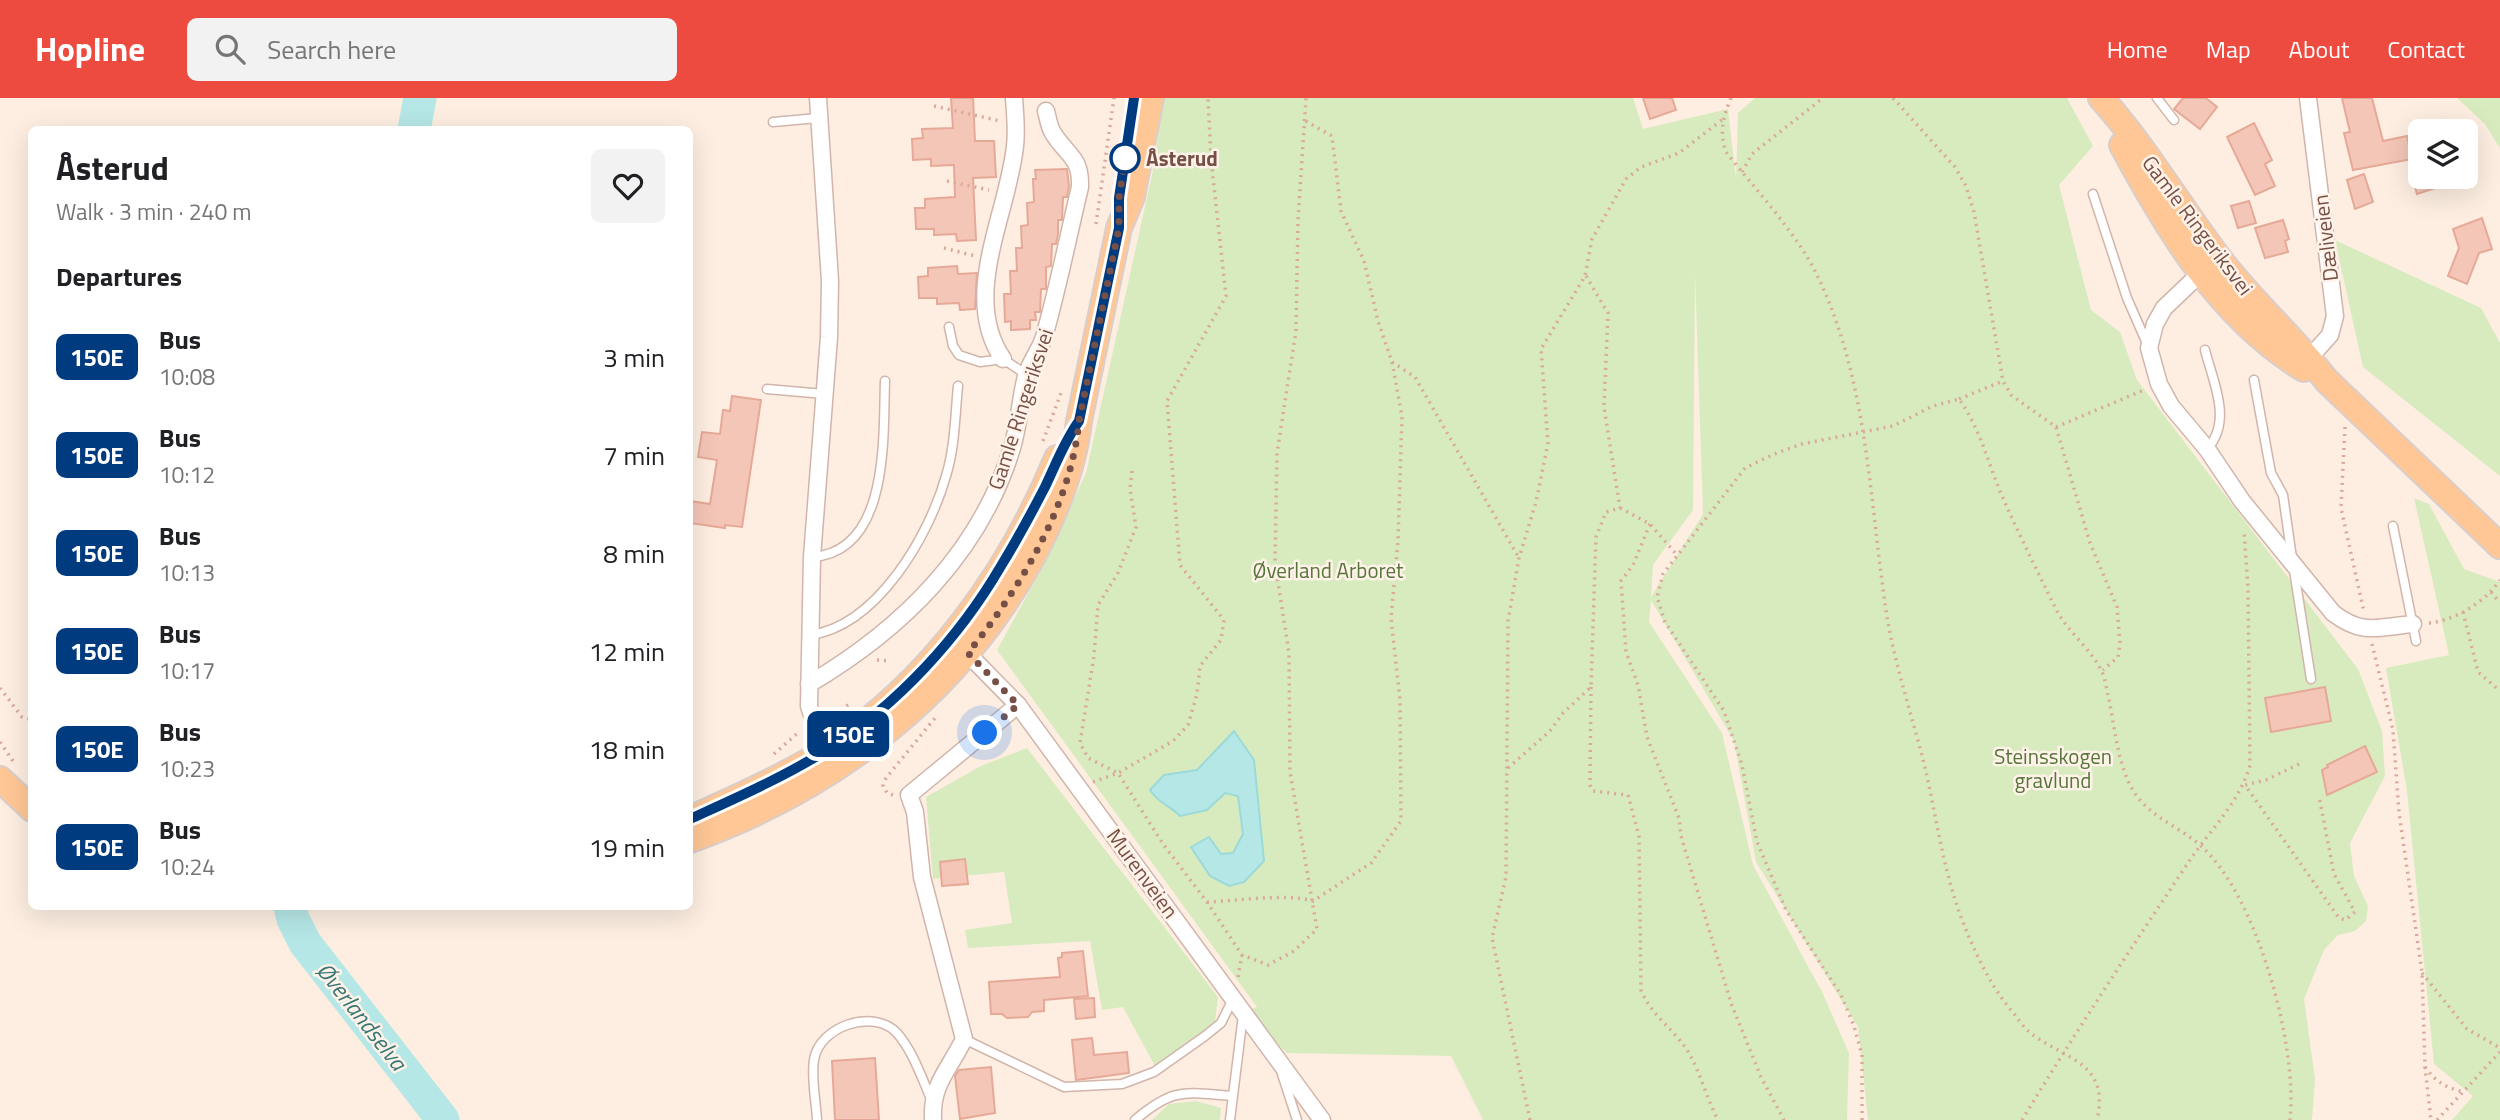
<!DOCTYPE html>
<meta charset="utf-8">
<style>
:root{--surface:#fff;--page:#f2f2f2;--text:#202124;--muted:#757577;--accent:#ed4a40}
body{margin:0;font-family:"Titillium Web",sans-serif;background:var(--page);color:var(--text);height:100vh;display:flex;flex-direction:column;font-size:26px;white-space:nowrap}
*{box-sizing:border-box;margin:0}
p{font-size:23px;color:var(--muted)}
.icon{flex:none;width:38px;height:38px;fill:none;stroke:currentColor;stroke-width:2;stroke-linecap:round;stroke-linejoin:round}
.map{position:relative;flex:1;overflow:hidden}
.side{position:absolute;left:28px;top:28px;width:665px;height:784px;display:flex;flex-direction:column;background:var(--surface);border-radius:10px;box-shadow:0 7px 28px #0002}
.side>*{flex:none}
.badge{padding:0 14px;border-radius:10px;font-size:24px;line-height:46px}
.controls{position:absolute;left:2408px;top:21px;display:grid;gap:14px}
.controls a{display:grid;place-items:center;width:70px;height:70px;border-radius:10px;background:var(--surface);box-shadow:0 7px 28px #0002;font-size:35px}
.you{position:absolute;width:35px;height:35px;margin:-18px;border:5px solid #fff;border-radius:50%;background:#1a73e8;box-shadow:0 0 0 10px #1a73e833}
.map>.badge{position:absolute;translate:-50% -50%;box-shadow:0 0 0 4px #fff}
h2{padding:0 28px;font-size:26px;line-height:63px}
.round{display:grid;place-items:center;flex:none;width:74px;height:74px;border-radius:10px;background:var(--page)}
.overview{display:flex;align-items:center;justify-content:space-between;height:119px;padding:0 28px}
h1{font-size:33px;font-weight:700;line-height:52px}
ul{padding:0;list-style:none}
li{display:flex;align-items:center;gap:21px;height:98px;padding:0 28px}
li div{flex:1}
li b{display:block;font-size:26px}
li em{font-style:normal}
li .badge{min-width:77px;font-weight:700;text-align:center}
header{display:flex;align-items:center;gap:42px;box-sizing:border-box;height:98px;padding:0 35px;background:var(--accent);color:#fff}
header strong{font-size:33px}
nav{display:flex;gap:38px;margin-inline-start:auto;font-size:24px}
.search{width:490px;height:63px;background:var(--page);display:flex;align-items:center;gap:18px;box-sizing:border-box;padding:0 24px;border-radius:10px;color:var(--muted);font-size:26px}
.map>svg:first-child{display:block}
.green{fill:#d8ebbf;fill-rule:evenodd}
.water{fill:#b5e7e6;stroke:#9bdad9;stroke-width:2}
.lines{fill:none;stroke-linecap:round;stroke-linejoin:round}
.river{stroke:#b5e7e6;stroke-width:33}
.building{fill:#f4c6b8;stroke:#e7a997;stroke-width:2}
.lane-casing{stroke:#d1b5ab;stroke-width:11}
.street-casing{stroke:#d1b5ab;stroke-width:19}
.primary-casing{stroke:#d9cecb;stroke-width:28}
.path{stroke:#d9a99b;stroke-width:3.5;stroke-dasharray:2 5;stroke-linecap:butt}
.lane{stroke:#fff;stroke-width:8}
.street{stroke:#fff;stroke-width:16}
.primary{stroke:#ffc796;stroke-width:24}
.line-casing{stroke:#fff;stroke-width:16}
.line{stroke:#003b80;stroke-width:10}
.walk{stroke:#765047;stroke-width:7;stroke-dasharray:0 12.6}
.stop-dot{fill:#fff;stroke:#003b80;stroke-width:3.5}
.labels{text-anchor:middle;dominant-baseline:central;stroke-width:5;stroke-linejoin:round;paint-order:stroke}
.stop-label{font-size:21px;font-weight:bold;fill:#765047;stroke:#fff2e8;text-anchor:start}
.street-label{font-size:21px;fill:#765047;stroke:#fff2e8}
.park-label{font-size:21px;fill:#57763c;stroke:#fff2e8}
.water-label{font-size:23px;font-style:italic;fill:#387575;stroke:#fff2e8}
</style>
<header>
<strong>Hopline</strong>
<div class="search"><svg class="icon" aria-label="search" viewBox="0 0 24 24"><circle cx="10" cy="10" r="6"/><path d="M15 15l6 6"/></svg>Search here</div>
<nav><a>Home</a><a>Map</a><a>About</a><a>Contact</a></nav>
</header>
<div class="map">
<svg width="2500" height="1022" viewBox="0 0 2500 1022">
<rect width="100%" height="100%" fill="#fdeee1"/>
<g class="green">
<path d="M1164,0H1633L1643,31L1728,11L1736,81L1738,15L1755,0H2067L2093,48L2059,87L2091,212L2120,234L2137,282L2358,571L2382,633L2385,678L2350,745L2354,778L2368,808L2366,823L2355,833L2338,837L2324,852L2304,901L2315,981L2312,1022H1868L1858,929L1756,764L1734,643L1651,502L1649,524L1722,635L1753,767L1822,894L1849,955L1847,1022H1483L1451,958L1287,955L1244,914L1257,909L997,552L1042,470L1086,375L1152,77ZM1695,176L1703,416L1651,499L1653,467L1693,412Z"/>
<polygon points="2457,0 2500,0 2500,50 2485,26"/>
<polygon points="2335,142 2481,210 2500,245 2500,378 2363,269"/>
<polygon points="2414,400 2429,406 2464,471 2500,484 2500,1022 2452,1022 2473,998 2434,966 2407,693 2386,570 2449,557"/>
<polygon points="1027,650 1218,899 1215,923 1157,972 1123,909 1102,912 1090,843 968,850 965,832 1012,825 1004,774 933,781 926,699 981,668"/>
<polygon points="1196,1003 1221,1010 1220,1022 1152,1022 1169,1006"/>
</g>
<path class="water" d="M1234,633L1254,662L1264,763L1244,784L1229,788L1210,778L1191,749L1209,739L1221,756L1233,755L1243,736L1238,698L1225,695L1207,712L1180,718C1169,707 1158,705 1150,692L1164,677L1197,672Z"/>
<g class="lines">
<g class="river">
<polyline points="414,32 420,0"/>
<polyline points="290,808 293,821 305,845 443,1022"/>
</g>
</g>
<g class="building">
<polygon points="951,0 973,0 975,43 994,43 996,79 973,80 976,142 957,143 956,136 934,137 934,131 916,131 915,110 925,110 925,101 955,99 954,67 931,68 931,61 913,62 912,41 923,40 922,31 953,30"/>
<polygon points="1643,0 1672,0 1676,12 1650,21"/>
<polygon points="2183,0 2206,0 2217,9 2200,31 2174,11"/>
<polygon points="2342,0 2372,0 2383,43 2407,38 2412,61 2353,72 2344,35 2350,34"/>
<polygon points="2254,25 2272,62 2265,66 2275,88 2255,97 2227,39"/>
<polygon points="1067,71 1069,88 1067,99 1063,99 1062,122 1058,122 1058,136 1056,146 1052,146 1051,168 1046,169 1046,191 1041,191 1040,214 1035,214 1036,222 1030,222 1030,231 1011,232 1011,223 1005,224 1004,196 1011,196 1010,173 1017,173 1016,150 1022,150 1021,128 1028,127 1027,105 1034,104 1033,81 1036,81 1035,72"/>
<polygon points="2364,76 2373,104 2355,111 2347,82"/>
<polygon points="2412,79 2460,79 2460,82 2417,96"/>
<polygon points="2249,103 2256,125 2238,130 2231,108"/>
<polygon points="2482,120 2492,151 2479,155 2467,186 2448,178 2459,150 2453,131"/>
<polygon points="2283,122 2289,141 2285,143 2288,154 2265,160 2255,130"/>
<polygon points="957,168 958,176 977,175 975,211 960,212 959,205 937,206 937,200 919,200 918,179 928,178 928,170"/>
<polygon points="732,298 761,302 742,429 725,427 725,430 690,425 690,403 710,406 717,362 698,359 702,334 720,336 723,312 730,313"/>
<polygon points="2325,589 2331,623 2271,634 2265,600"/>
<polygon points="2365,648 2377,674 2327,697 2322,672 2328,669 2327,667"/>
<polygon points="965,761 968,786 942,788 940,764"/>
<polygon points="1083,853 1088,898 1044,902 1044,913 1032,914 1028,919 1007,920 1002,916 991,916 989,884 1060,879 1058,860 1062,859 1062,855"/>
<polygon points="1094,900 1095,919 1076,921 1074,901"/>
<polygon points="1092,940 1094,957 1127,954 1129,975 1076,982 1072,942"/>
<polygon points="875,960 879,1022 835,1022 832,963"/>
<polygon points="991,969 995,1015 960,1021 955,978 959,972"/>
</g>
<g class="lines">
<g class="lane-casing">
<g id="lane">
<polyline points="2157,0 2174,22"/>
<polyline points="773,24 818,20"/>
<polyline points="2093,96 2127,200 2148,248"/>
<polyline points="949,229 953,248 959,257 980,264 1003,261 1027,277"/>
<path d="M2205,252C2213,284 2233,323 2207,351"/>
<polyline points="2254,282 2271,375 2283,397 2292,460"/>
<polyline points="767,291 824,296"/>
<polyline points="2393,428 2416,543"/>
<path d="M812,459C890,454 883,338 885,283"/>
<polyline points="2294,472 2311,581"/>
<path d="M810,537C877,528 929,438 946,378C955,349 955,318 958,288"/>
<polyline points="964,941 1064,989 1122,986 1154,974 1205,938 1221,925 1233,901"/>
<polyline points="1282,976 1297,1022"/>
<path d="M817,1022C816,1003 811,980 814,962C819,928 874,910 897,935C913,953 922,981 932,1003"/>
<path d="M1135,1022C1173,990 1183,994 1231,998"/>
<polyline points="1230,1022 1243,917"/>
</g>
</g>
<g class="street-casing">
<g id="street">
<polyline points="818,0 830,183 829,239 812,459 809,608 814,624 833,659"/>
<path d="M2206,170L2164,210L2155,226L2149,250L2159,286L2171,308L2207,351L2242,403L2333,515C2363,538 2378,529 2413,526"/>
<path d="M1003,261C960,199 1008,116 1015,48C1017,32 1015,16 1014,0"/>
<polyline points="2303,267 2330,237 2335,218 2308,0"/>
<polyline points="961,549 1018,607 1322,1022"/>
<path d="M809,586C901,532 980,455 1012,350C1019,326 1020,302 1026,278C1030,264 1040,252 1044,239C1058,190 1068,139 1080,89C1081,58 1067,58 1053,35C1049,29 1048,20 1046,13"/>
<path d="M933,1022C931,986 949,972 964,941L922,779L915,714L909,697L1018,607"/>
</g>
</g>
<g class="primary-casing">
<g id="primary">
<path d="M2101,0C2145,49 2178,106 2218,159C2251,203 2293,239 2327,283L2500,448"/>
<path d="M2122,47C2167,131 2220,220 2304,271"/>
<polyline points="0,681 32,711"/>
<path d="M690,721C736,700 784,679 827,652C932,584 1010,474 1057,360"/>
<path d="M690,742C835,690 959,595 1033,458C1055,416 1074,370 1079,323L1119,130L1132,99L1151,0"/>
</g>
</g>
<g class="path">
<path d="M1731,0C1723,19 1719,34 1726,54C1755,91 1799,138 1818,179C1867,282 1869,395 1885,505C1892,561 1914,622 1927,678C1937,725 1944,773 1961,819C1975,855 1990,888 2015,917C2020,924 2026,932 2033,937C2067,962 2110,965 2097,1022"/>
<polyline points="1893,0 1955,69 1966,88 1974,114 2003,283 2011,297 2056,329 2090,445 2117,509 2120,546 2118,559 2103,572"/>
<polyline points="934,8 1000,23"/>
<polyline points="1742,74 1752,56 1823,0"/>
<polyline points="947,83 989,92"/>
<polyline points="1096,126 1114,0"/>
<polyline points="944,150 975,158"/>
<polyline points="1586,178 1608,215 1604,309 1620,410"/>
<polyline points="1392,264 1415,279 1519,460"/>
<polyline points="1959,301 2003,283"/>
<polyline points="2056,329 2144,292"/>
<polyline points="2345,329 2341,410 2364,514"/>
<polyline points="1043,343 1061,295"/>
<polyline points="1132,373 1130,391 1136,429 1118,475 1098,507 1094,558 1080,645 1088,660 1118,675 1163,746 1207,804 1242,857 1268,867 1294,853 1317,831 1290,674 1289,555 1275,465 1277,355 1296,233 1298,122 1306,0"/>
<polyline points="1650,426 1633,467 1621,483 1626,554 1638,587 1647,639 1679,720 1681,738 1731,905 1761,979 1784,1022"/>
<polyline points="2491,494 2500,505"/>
<polyline points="2463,514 2478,574 2500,593"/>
<path d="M2429,525C2456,522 2485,504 2500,482"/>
<polyline points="2372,546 2393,632 2399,715 2422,874 2425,969 2431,1022"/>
<polyline points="877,562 891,563"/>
<path d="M1591,589L1590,687L1593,693L1628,697L1639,738L1641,892C1651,918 1676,932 1690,957C1701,977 1707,1001 1718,1022"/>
<polyline points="0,590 22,619 32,622"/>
<polyline points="828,618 852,605"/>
<polyline points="0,644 13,663"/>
<polyline points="774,656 800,633"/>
<polyline points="2299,666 2266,682 2245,687 2339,820 2345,822 2355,814 2334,776 2319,698"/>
<polyline points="1508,670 1550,633 1563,615 1591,589 1596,439 1606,414 1620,410 1650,426 1677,457"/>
<polyline points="1093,684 1118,675 1173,643 1188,627 1197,596 1200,568 1221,542 1224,522 1180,467 1167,303 1226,198 1211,61 1208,0"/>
<polyline points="893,697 887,695 883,688 886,680 935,620"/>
<path d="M1207,804C1238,803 1285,795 1313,803L1371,765L1401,723L1400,602L1391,520L1398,443L1402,318L1392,264L1378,223L1364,163L1341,113L1332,38L1304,22"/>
<polyline points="2422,875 2467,931 2500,950"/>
<polyline points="1238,879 1242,857"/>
<path d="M2425,969C2436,984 2445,989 2463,994"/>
<polyline points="1530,1022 1492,840 1506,779 1508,523 1519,460 1536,404 1548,345 1541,251 1585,178 1592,141 1626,81 1641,69 1679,55 1723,21"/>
<path d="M1862,1022V957L1854,928L1841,897L1786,812L1757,744L1742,667L1724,613L1665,524L1657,499L1663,476L1745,370L1774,356L1802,346L1893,328L1933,308L1959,301C1980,330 1988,365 2002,398C2019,436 2038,475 2057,513C2068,534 2090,550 2101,572C2105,579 2106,589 2108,597C2115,628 2117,667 2134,694C2150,719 2178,728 2200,747C2257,797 2298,948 2290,1022"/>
<path d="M2022,1022C2075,935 2131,850 2188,765C2209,733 2240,704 2250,667L2248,490L2244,433"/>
<polyline points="2437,1022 2500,954"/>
</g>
<use href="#lane" class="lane"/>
<use href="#street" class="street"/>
<use href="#primary" class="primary"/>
</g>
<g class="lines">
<g class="line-casing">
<path id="line" d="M690,721C736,700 784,679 827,652C898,606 959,540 1001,468C1017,442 1031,416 1045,389C1056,366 1064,344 1079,323L1119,130V100L1134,0"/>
</g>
<use href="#line" class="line"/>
<path class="walk" d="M985,635L1018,607L968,555C1020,490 1071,408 1079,323L1119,130V100L1127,50L1125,60"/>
</g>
<circle class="stop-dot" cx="1125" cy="60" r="14"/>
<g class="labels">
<g class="stop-label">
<text x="1146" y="60">Åsterud</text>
</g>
<g class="street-label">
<text transform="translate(2198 127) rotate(53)">Gamle Ringeriksvei</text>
<text transform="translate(2325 140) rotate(-97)">Dæliveien</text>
<text transform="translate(1020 311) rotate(-72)">Gamle Ringeriksvei</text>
<text transform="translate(1143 775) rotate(54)">Murenveien</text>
</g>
<g class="park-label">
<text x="1328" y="472">Øverland Arboret</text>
<text x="2053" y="658">Steinsskogen<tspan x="2053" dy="24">gravlund</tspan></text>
</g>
<g class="water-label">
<text transform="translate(362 918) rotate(52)">Øverlandselva</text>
</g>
</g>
</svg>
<div class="controls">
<a><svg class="icon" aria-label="layers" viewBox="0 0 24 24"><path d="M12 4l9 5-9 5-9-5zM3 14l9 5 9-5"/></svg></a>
</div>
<div class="you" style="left:985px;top:635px"></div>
<b class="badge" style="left:848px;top:636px;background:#003b80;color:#fff">150E</b>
<section class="side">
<div class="overview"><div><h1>Åsterud</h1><p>Walk · 3 min · 240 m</p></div><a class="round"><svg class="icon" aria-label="heart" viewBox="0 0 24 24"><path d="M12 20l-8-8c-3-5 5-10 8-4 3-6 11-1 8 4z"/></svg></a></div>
<h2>Departures</h2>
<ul>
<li><span class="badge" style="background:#003b80;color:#fff">150E</span><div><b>Bus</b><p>10:08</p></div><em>3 min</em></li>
<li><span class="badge" style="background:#003b80;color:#fff">150E</span><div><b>Bus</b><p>10:12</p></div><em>7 min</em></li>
<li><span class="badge" style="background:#003b80;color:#fff">150E</span><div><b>Bus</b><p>10:13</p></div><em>8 min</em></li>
<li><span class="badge" style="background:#003b80;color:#fff">150E</span><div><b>Bus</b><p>10:17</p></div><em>12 min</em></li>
<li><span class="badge" style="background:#003b80;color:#fff">150E</span><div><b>Bus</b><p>10:23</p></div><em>18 min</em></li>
<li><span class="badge" style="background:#003b80;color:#fff">150E</span><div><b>Bus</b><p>10:24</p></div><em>19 min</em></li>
</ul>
</section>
</div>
